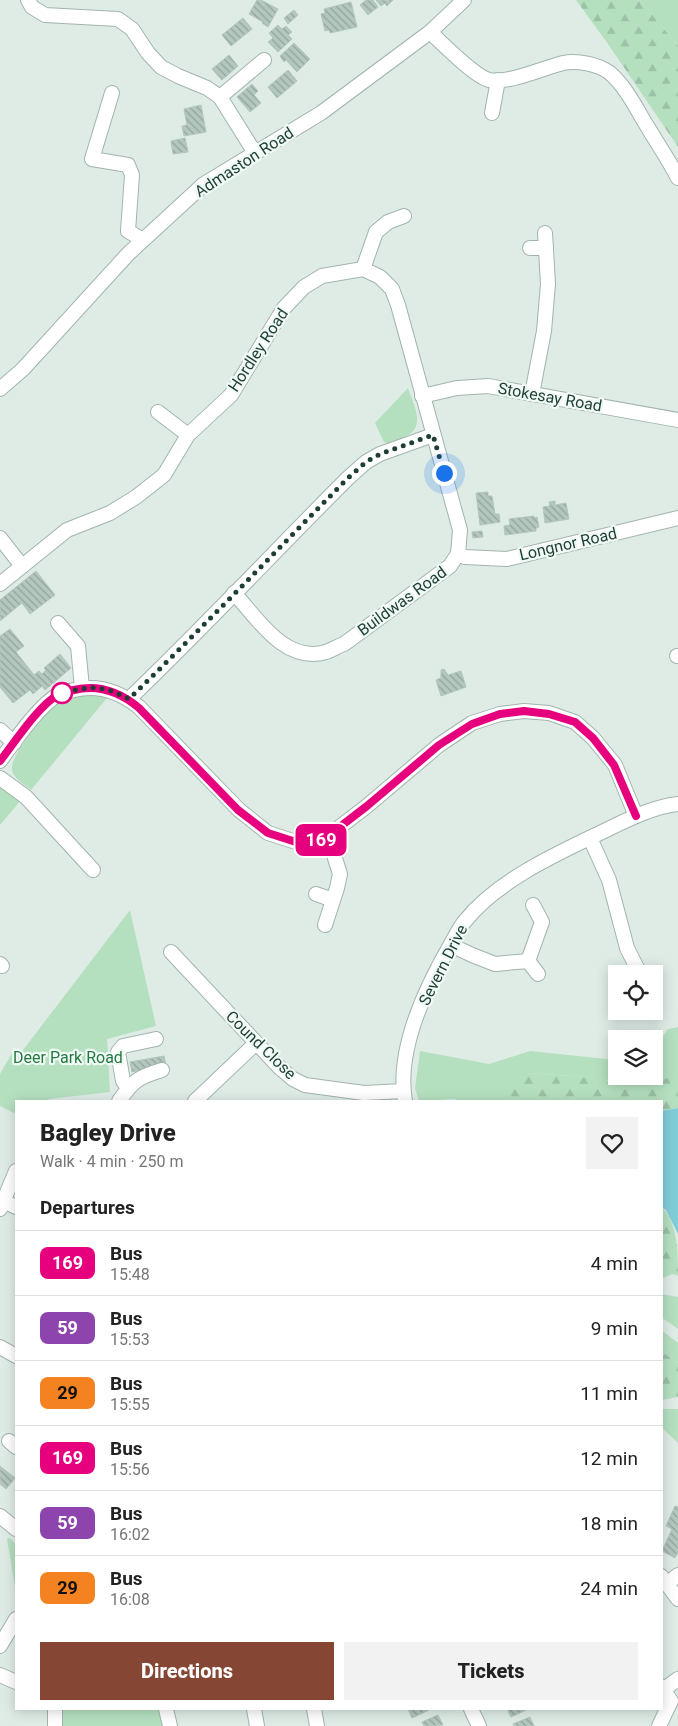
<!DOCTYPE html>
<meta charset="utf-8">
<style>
:root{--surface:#fff;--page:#f2f2f2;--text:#222;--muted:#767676;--line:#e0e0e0;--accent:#854634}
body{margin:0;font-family:Roboto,sans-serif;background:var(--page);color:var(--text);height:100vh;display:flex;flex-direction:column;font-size:19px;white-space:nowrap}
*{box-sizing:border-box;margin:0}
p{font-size:16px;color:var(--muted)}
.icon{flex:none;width:28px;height:28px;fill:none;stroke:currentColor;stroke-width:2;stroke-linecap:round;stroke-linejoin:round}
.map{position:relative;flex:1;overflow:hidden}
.sheet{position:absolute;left:15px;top:1100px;width:648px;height:610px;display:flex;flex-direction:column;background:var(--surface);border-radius:0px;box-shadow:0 2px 12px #0003}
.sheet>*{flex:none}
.badge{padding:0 10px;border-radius:8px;font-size:18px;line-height:32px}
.buttons{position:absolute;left:608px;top:965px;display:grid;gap:10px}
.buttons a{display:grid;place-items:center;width:55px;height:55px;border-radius:0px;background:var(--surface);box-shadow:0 2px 12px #0003;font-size:25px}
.you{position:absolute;width:25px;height:25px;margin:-12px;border:4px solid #fff;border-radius:50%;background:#1a73e8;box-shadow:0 0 0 8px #1a73e833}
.map>.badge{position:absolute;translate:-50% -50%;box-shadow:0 0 0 2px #fff}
h2{padding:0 25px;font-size:19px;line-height:45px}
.round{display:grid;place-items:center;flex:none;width:52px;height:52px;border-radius:0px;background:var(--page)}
.head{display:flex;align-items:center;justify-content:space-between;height:85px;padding:0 25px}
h1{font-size:24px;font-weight:800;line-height:38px}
.cta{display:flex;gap:10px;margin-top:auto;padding:10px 25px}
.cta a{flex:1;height:58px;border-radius:0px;background:var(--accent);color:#fff;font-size:20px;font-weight:800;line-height:58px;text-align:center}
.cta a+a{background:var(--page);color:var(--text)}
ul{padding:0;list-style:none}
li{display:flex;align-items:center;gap:15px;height:65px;padding:0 25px;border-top:1px solid var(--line)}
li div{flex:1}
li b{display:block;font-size:19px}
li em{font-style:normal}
li .badge{min-width:55px;font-weight:700;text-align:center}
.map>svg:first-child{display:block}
.green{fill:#b5e0c0}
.forest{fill:url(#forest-firs)}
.water{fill:#80cdd8}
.building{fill:url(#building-back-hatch);stroke:#b1c7bd}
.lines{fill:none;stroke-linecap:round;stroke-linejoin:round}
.minor-casing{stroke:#a1b4ad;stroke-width:16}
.minor{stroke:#fff;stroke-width:14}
.line-casing{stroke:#fff;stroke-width:11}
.line{stroke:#e6007e;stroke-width:8}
.walk{stroke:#1e3e35;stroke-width:5;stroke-dasharray:0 9}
.stop-dot{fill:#fff;stroke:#e6007e;stroke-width:2.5}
.labels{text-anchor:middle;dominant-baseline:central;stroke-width:4.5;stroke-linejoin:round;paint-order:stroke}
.street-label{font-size:16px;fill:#1e3e35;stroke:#f0f9f4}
.park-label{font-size:16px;fill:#247a43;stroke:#f0f9f4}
</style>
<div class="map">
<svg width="678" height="1726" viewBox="0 0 678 1726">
<defs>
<pattern id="forest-firs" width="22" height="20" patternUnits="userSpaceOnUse" patternTransform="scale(1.25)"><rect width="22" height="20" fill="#b5e0c0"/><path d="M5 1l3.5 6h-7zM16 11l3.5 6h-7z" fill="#9bc1a6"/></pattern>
<pattern id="building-back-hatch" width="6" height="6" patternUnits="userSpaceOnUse" patternTransform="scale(1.25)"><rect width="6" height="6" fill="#b4c7bf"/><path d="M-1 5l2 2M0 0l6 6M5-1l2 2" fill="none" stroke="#92a39c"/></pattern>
</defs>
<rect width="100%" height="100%" fill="#dfece6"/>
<g class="green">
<polygon points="640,0 678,0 678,46"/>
<path d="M408,388C413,404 427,427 406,436L405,439L389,444L384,442L375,423Z"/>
<path d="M95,694L107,698L31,790C25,785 13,778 12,770C10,756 38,724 46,712C61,700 76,695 95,694Z"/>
<polygon points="0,785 22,799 0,825"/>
<polygon points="130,910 156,1026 107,1039 110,1092 49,1099 47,1101 16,1101 16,1114 0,1106 0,1074 12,1053 20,1054"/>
<polygon points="678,1027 678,1090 573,1076 527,1073 500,1097 500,1101 460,1101 454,1099 419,1101 415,1088 420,1051 489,1064 530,1051 616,1060 616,1076 654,1076 654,1048 668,1029"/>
<polygon points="661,1294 678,1297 678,1329 661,1317"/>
<polygon points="661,1330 678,1343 678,1363 661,1351"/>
<polygon points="661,1409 678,1409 678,1443 661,1427"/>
<polygon points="10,1538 16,1545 16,1593 7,1539"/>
<polygon points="59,1709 159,1709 164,1726 59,1726"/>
</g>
<g class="forest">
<polygon points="576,0 640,0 678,46 678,147 608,44"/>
<polygon points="527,1073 573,1076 630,1083 678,1077 678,1108 661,1111 661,1101 500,1101 500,1097 517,1074"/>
<path d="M661,1206C678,1223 678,1252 678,1276L672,1274L661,1279Z"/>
<polygon points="661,1351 678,1363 678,1397 661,1400"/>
</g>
<polygon class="water" points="678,1108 678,1234 666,1210 661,1206 661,1111"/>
<g class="building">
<polygon points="257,0 261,0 278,9 268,27 262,23 263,22 249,14"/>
<polygon points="366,0 373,0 378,7 368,15 360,5"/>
<polygon points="376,0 393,0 387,6 385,3 381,6"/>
<polygon points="351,2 357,27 330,33 329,30 325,31 321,14 325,13 324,9"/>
<polygon points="294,10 298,15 288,24 284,18"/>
<polygon points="243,18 252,29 231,46 222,35"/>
<polygon points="278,25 282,29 286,26 292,32 288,35 292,39 278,52 268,42 273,38 269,33"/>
<polygon points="294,43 310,59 297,72 286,60 284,62 280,56"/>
<polygon points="229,55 238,66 222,80 212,69"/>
<polygon points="288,70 297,81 277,98 268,87"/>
<polygon points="252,84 258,91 254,95 261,103 250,112 237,97"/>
<polygon points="201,105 206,132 184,136 182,126 187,125 184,109"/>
<polygon points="185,138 188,152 173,154 171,141"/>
<polygon points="488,492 488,496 492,496 495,514 499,514 500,522 480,525 476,493"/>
<polygon points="555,501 555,505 566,503 569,519 545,523 543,507 550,506 549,502"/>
<polygon points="534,516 534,518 537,517 539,527 536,528 536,531 505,535 504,526 510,525 509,519"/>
<polygon points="482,531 483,537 473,538 472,532"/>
<polygon points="36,571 55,595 30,614 22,603 0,621 0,600"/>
<polygon points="10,629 24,646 16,652 34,675 39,671 42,674 46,670 44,668 60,654 71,668 45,690 42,686 33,694 30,690 13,703 0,687 0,636"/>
<polygon points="444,669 448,675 461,671 466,687 441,696 436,680 441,678 441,670"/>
<polygon points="164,1056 166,1065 132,1072 130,1062"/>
<polygon points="0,1466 15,1478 6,1489 0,1484"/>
<polygon points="675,1506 678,1507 678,1552 675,1558 662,1551 672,1529 666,1526"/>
<polygon points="408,1709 428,1709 429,1710 412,1718"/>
<polygon points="507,1709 525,1709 526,1710 511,1717"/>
<polygon points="438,1715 443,1725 424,1726 422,1722"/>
<polygon points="530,1717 534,1726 514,1726 513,1724"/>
</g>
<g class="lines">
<g class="minor-casing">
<g id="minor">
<polyline points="28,0 32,7 45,15 118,19 132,29 148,53 161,67 178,76 207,88 220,97 255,153"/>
<path d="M430,32C443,44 474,76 489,80C508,84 543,68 563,63C577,60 598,64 610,73C626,87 636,108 647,126C657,143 669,160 678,178"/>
<polyline points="112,93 92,159 128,165 132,175 128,231 143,240"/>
<polyline points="220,97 264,60"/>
<polyline points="492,113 498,80"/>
<polyline points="530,248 546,248"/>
<polyline points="363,269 376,232 388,222 404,216"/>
<polyline points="0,389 23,369 128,254 204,184 321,113 430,32 464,0"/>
<polyline points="532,394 544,331 548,284 545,233"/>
<polyline points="422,396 457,388 488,386 678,420"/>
<polyline points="158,412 188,435"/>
<polyline points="0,538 22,566"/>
<polyline points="458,554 465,557 507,559 678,518"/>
<path d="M0,584L67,530L110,513L136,497L164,475L188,435L231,395L284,308L304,287L322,276L363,269L380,277L392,289L398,305L460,530L458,554L450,566L344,644C338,646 332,650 326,652C285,664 258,619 234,593"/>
<polyline points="58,623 78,646 82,688"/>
<polyline points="677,656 678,656"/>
<path d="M129,699C204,627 275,551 348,478L366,462L380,454L433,435"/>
<polyline points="0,730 14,743"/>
<path d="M0,761C14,742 38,706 59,694C63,692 70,691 74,690C98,684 120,692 139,707L239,810L268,833L296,842L314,843L328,836L367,806L439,745L472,723L500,714L524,711L549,713L575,722L593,738L615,765L636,816"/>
<polyline points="0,778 26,797 93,870"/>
<polyline points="590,838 609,880 627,948 640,974"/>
<polyline points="316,894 333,900"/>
<polyline points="325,925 337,888 340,874 328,836"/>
<polyline points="451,945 472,955 495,964 528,961 542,922 533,905"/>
<polyline points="171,952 279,1067 293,1079 305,1085 364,1093 403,1091"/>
<polyline points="528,961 538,974"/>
<polyline points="0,964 2,966"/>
<polyline points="128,1088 123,1081 118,1052 123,1046 156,1039"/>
<path d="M119,1101C133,1081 138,1077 162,1070"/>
<polyline points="195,1101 256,1043"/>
<path d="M405,1101C396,1050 426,987 451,944C455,937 459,928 465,921C497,881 554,855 600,833C625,821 651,807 678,804"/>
<polyline points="3,1201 16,1207"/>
<polyline points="0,1209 16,1171"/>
<polyline points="0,1347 16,1356"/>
<polyline points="9,1441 16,1447"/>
<polyline points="0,1516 16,1529"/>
<polyline points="661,1576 678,1599"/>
<polyline points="667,1584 678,1575"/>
<polyline points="0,1646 16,1619"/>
<polyline points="0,1675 16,1682"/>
<polyline points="663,1690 678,1679"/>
<polyline points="55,1709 55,1726"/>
<polyline points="166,1709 170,1726"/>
<polyline points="254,1709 257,1726"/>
<polyline points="314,1709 317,1726"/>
<polyline points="471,1709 479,1726"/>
<polyline points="659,1726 671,1701 661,1686"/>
</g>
</g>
<use href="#minor" class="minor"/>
</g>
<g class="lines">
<g class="line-casing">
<path id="line" d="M0,761C15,742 38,706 59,694C63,692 70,691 74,690C99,684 120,692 139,708L238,810L268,833L296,842L314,843L328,836L367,806L439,745L472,724L500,714L524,711L549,714L575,722L593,738L614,765L636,816"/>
</g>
<use href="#line" class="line"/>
<path class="walk" d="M62,693L60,694C89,686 101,684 129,699C203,627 275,552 348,478L366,462L380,454L433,435L444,473"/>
</g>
<circle class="stop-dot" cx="62" cy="693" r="10"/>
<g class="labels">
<g class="street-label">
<text transform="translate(244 162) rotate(-33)">Admaston Road</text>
<text transform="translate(258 350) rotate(-57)">Hordley Road</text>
<text transform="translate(550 397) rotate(10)">Stokesay Road</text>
<text transform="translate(568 544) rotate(-13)">Longnor Road</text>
<text transform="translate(402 601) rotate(-36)">Buildwas Road</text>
<text transform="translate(443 965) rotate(-63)">Severn Drive</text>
<text transform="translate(261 1045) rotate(44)">Cound Close</text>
</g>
<g class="park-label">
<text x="68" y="1057">Deer Park Road</text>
</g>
</g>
</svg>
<div class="buttons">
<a><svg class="icon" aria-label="locate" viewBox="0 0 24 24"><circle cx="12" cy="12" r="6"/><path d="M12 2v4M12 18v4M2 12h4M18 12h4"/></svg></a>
<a><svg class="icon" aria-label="layers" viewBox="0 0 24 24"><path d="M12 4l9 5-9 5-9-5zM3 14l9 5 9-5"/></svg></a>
</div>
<div class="you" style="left:444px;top:473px"></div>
<b class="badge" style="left:321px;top:840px;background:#e6007e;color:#fff">169</b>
<section class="sheet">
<div class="head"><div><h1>Bagley Drive</h1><p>Walk · 4 min · 250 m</p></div><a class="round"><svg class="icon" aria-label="heart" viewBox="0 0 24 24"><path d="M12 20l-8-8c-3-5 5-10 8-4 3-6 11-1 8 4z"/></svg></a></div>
<h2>Departures</h2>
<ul>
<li><span class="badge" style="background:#e6007e;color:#fff">169</span><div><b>Bus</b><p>15:48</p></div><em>4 min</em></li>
<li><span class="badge" style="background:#8e44ad;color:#fff">59</span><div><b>Bus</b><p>15:53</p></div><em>9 min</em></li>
<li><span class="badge" style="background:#f58220;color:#111">29</span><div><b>Bus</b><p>15:55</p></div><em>11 min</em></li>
<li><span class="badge" style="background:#e6007e;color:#fff">169</span><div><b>Bus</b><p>15:56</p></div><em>12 min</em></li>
<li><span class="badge" style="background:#8e44ad;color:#fff">59</span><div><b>Bus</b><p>16:02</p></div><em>18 min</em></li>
<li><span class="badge" style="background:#f58220;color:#111">29</span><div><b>Bus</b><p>16:08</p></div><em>24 min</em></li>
</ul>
<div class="cta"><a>Directions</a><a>Tickets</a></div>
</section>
</div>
